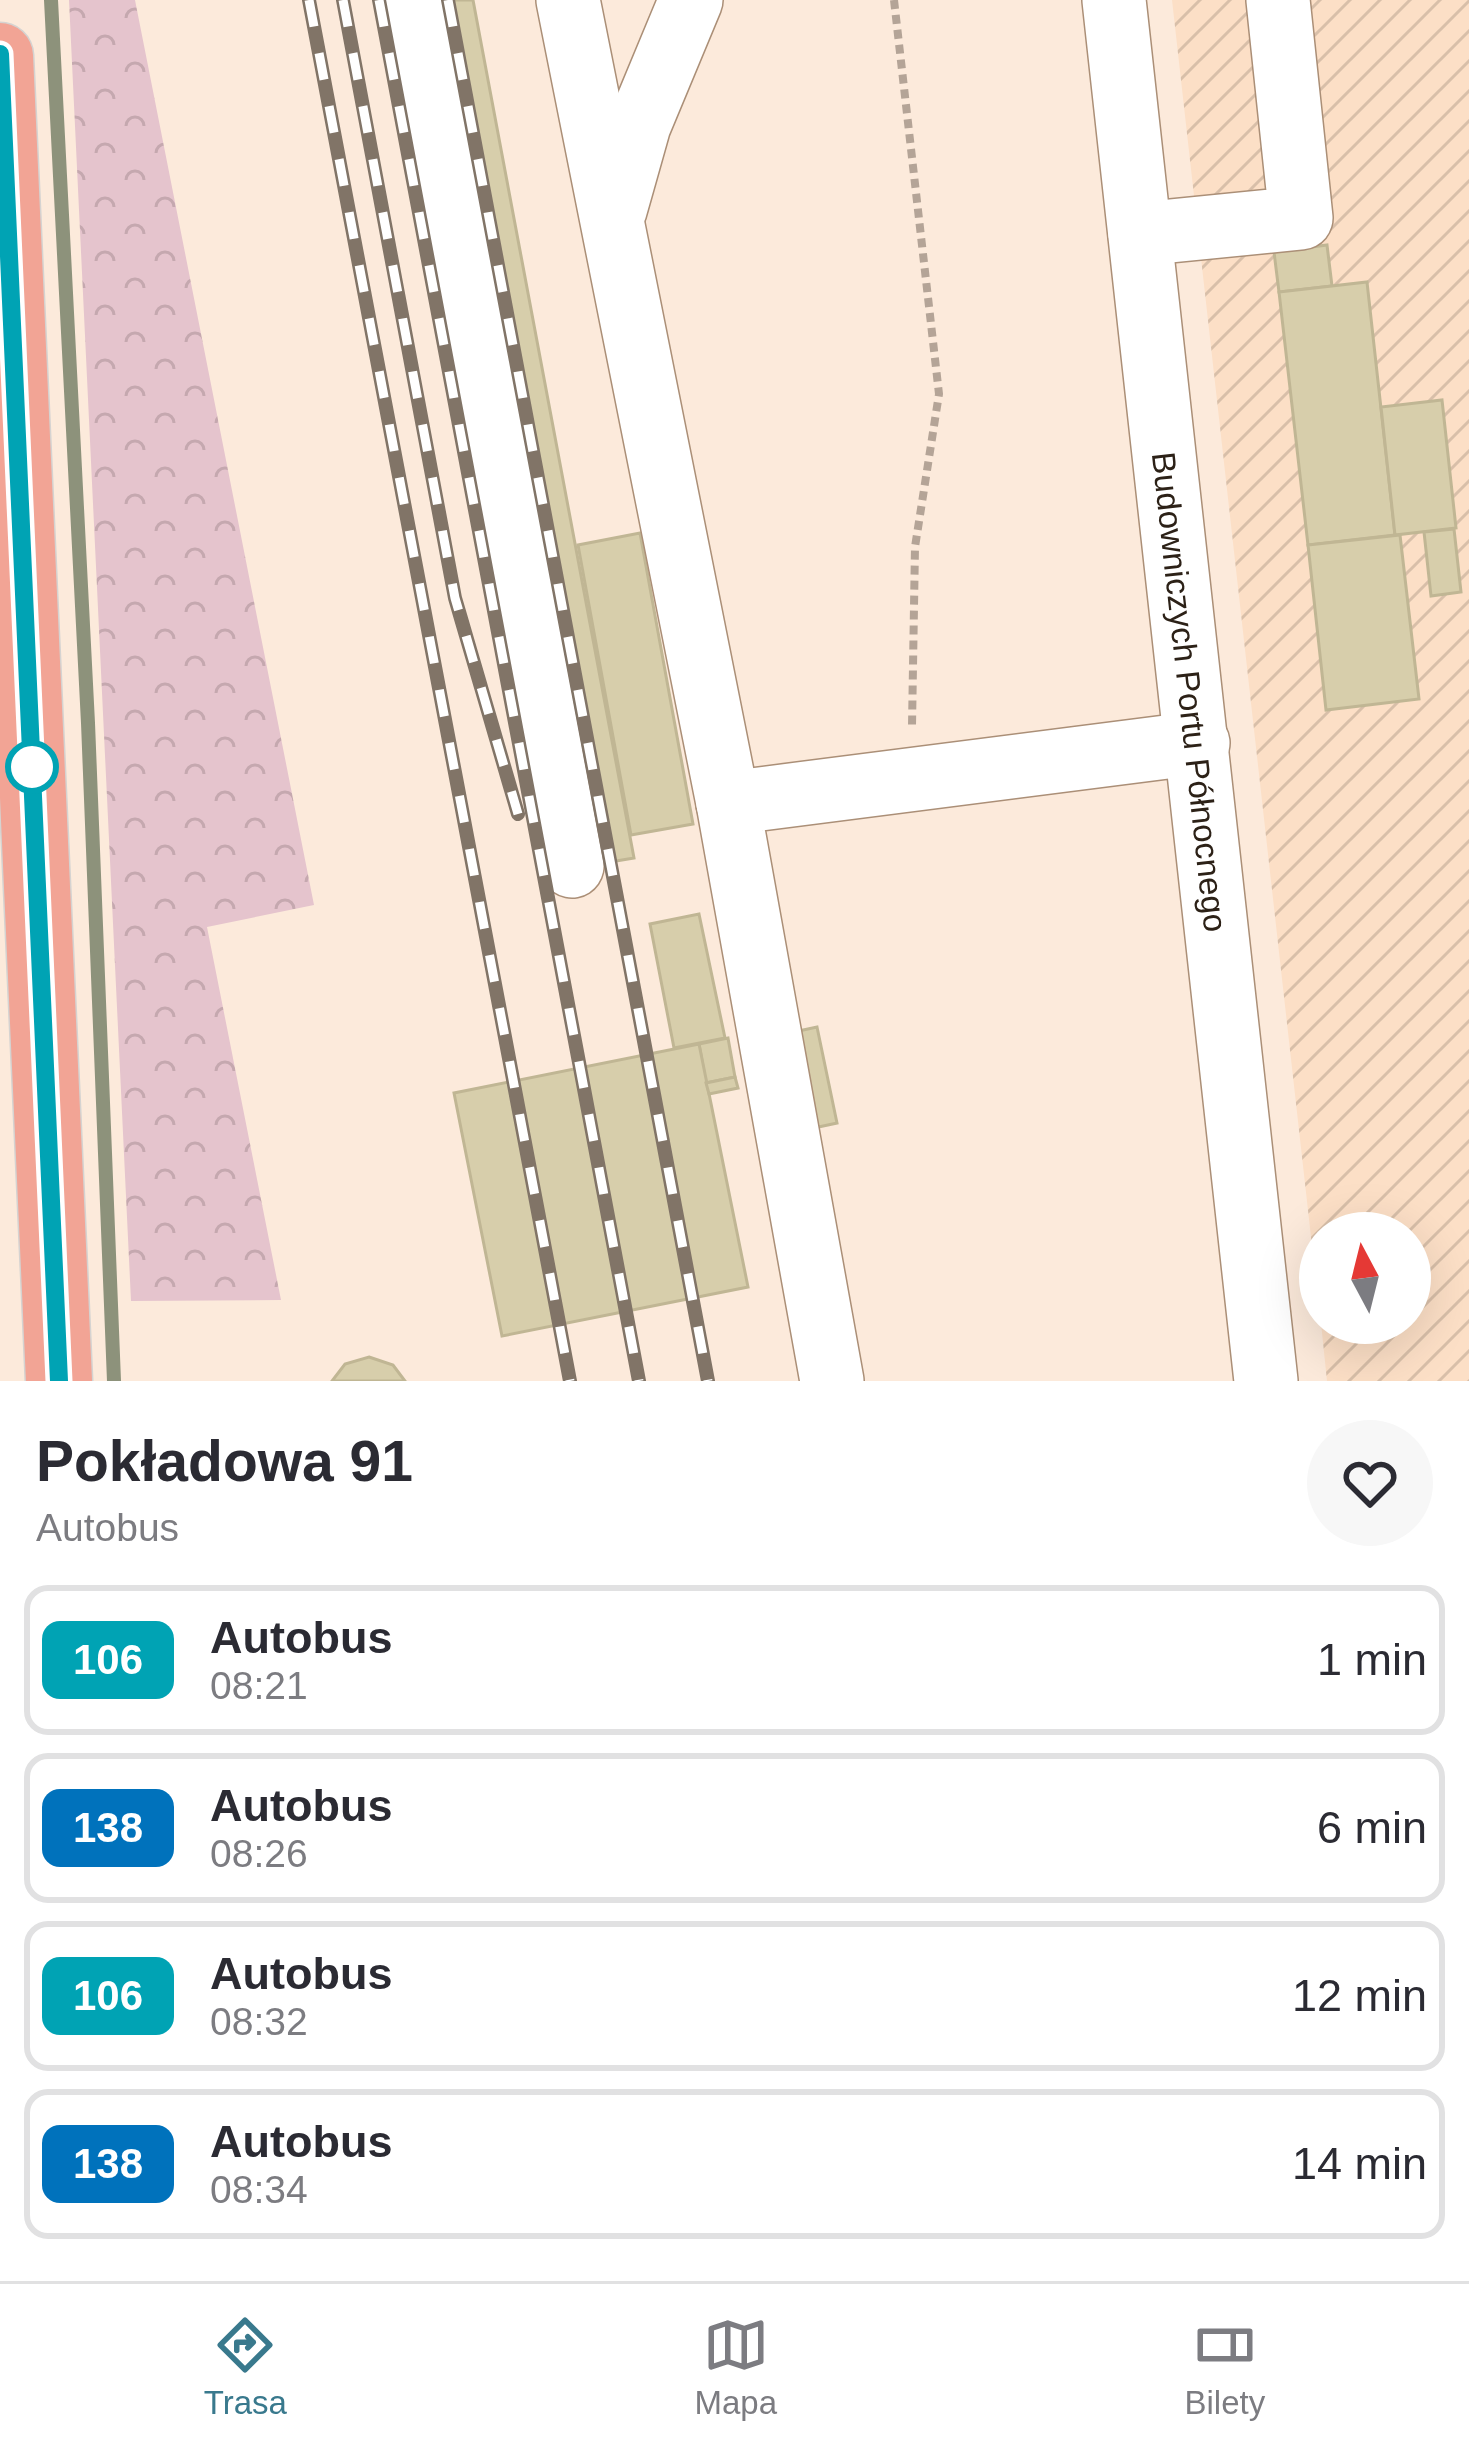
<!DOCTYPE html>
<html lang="pl">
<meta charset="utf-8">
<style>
:root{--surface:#fff;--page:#f7f7f7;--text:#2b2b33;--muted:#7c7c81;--line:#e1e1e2;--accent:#39798d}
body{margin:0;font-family:Helvetica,sans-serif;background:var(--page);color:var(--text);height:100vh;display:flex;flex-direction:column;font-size:45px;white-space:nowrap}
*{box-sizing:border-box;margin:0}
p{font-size:39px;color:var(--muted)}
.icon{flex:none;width:66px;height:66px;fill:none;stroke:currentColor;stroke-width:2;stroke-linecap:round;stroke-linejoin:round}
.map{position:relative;height:1381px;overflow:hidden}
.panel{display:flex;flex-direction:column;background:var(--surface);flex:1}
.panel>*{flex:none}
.badge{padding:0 24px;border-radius:18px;font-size:42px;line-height:78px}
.needle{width:78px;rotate:353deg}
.buttons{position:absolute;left:1299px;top:1212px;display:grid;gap:24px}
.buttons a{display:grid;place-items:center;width:132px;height:132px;border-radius:50%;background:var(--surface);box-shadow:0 12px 48px #0002;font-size:60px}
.map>.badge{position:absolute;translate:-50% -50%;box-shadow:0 0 0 6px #fff}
.round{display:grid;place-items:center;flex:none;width:126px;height:126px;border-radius:63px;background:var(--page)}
.headline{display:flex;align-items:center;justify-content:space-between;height:204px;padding:0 36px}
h1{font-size:57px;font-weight:700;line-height:90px}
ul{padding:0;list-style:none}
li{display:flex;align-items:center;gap:36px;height:150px;margin:0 24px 18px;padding:0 12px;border:6px solid var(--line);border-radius:24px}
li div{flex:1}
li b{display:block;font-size:45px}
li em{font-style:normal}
li .badge{min-width:132px;font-weight:700;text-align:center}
.tab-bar{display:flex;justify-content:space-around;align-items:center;height:168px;border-top:3px solid var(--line);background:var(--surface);font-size:33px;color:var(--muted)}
.tab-bar a{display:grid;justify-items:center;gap:6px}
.tab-bar .on{color:var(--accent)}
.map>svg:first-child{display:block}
.industrial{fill:url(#industrial-furrows)}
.forest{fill:url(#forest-crowns)}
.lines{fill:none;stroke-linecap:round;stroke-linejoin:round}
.stream{stroke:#8d927b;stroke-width:14}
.building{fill:#d7ceab;stroke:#c0b694;stroke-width:3}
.minor-casing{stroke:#ab8f77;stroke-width:66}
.highway-casing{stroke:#d5d3d1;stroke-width:69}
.path{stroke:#b4a497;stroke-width:8;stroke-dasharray:9 6;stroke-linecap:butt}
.minor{stroke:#fff;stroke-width:63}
.highway{stroke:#f2a495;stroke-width:66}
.rail-casing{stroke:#817467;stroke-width:14}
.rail{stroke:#fff;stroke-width:9;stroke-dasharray:27;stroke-linecap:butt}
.line-casing{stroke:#fff;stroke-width:27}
.line{stroke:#00a3b4;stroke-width:18}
.stop-dot{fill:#fff;stroke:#00a3b4;stroke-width:6}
.labels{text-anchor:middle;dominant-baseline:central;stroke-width:12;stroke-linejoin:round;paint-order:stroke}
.street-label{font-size:33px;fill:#2c2117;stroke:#fff}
</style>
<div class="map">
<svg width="1469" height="1381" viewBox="0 0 1469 1381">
<defs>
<pattern id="industrial-furrows" width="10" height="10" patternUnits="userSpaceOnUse" patternTransform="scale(3)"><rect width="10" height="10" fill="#fcdfc6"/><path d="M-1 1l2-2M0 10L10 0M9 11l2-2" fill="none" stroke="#d8bfa9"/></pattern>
<pattern id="forest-crowns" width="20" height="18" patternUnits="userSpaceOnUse" patternTransform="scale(3)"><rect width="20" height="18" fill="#e5c4cd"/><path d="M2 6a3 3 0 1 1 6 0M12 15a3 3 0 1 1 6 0" fill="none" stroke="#c5a8af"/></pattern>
</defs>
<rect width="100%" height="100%" fill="#fceadb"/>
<polygon class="industrial" points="1172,0 1469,0 1469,1381 1327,1381 1321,1323 1410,1323 1410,1233 1320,1233 1320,1317"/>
<polygon class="forest" points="69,0 135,0 314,905 207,927 281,1300 131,1301"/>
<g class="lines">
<polyline class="stream" points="51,0 88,723 114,1381"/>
</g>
<g class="building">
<polygon points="422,0 473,0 634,858 586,866"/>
<polygon points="1327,245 1332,286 1279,292 1274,252"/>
<polygon points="1367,282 1395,535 1308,545 1279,292"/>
<polygon points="1442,400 1456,528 1395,535 1381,407"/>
<polygon points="1454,529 1461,592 1431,596 1424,532"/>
<polygon points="640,533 693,824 631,835 578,545"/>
<polygon points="1400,535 1419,699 1326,710 1308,545"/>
<polygon points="699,914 725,1038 674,1048 650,924"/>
<polygon points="817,1027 837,1123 814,1128 794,1032"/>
<polygon points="728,1038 735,1077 706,1083 699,1044"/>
<polygon points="699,1044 748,1287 502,1336 454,1093"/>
<polygon points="735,1077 738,1088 709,1094 706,1083"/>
<polygon points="369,1357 393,1365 405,1381 332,1381 345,1364"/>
</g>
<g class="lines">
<g class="minor-casing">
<g id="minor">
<polyline points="411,0 572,866"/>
<polyline points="568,0 728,803"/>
<path id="s1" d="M1114,0L1266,1381"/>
<polyline points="615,210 639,125 691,0"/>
<polyline points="1140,234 1301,218 1278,0"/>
<polyline points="832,1381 728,803 1198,743"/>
</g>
</g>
<g class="highway-casing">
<polyline id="highway" points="0,56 59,1381"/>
</g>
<polyline class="path" points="894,0 939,394 915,547 912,726"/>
<use href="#minor" class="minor"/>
<use href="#highway" class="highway"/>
<g class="rail-casing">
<g id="rail">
<polyline points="309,0 570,1381"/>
<polyline points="343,0 455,598 518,814"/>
<polyline points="379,0 639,1381"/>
<polyline points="448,0 708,1381"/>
</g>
</g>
<use href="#rail" class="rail"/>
</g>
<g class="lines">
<g class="line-casing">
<polyline id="line" points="0,54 59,1381"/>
</g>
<use href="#line" class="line"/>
</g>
<circle class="stop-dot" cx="32" cy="767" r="24"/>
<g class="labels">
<g class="street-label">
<text stroke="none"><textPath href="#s1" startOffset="696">Budowniczych Portu Północnego</textPath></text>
</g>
</g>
</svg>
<div class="buttons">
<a><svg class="needle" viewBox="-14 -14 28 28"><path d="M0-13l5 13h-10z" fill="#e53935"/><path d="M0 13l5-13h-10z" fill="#7c7c81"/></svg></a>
</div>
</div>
<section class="panel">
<div class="headline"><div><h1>Pokładowa 91</h1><p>Autobus</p></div><a class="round"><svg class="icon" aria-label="heart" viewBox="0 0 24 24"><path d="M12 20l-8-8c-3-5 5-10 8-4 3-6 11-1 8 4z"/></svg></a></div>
<ul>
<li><span class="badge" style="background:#00a3b4;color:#fff">106</span><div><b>Autobus</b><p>08:21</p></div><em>1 min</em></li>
<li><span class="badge" style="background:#0072bc;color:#fff">138</span><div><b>Autobus</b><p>08:26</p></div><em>6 min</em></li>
<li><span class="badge" style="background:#00a3b4;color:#fff">106</span><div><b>Autobus</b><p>08:32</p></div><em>12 min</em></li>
<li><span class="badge" style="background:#0072bc;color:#fff">138</span><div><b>Autobus</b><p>08:34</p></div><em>14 min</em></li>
</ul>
</section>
<nav class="tab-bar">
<a class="on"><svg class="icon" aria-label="directions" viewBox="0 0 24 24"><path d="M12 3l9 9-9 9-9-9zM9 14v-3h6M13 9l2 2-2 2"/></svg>Trasa</a>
<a><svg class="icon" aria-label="map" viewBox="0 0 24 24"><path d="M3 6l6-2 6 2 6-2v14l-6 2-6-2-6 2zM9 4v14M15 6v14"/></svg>Mapa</a>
<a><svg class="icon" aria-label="tickets" viewBox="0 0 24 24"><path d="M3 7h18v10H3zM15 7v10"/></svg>Bilety</a>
</nav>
